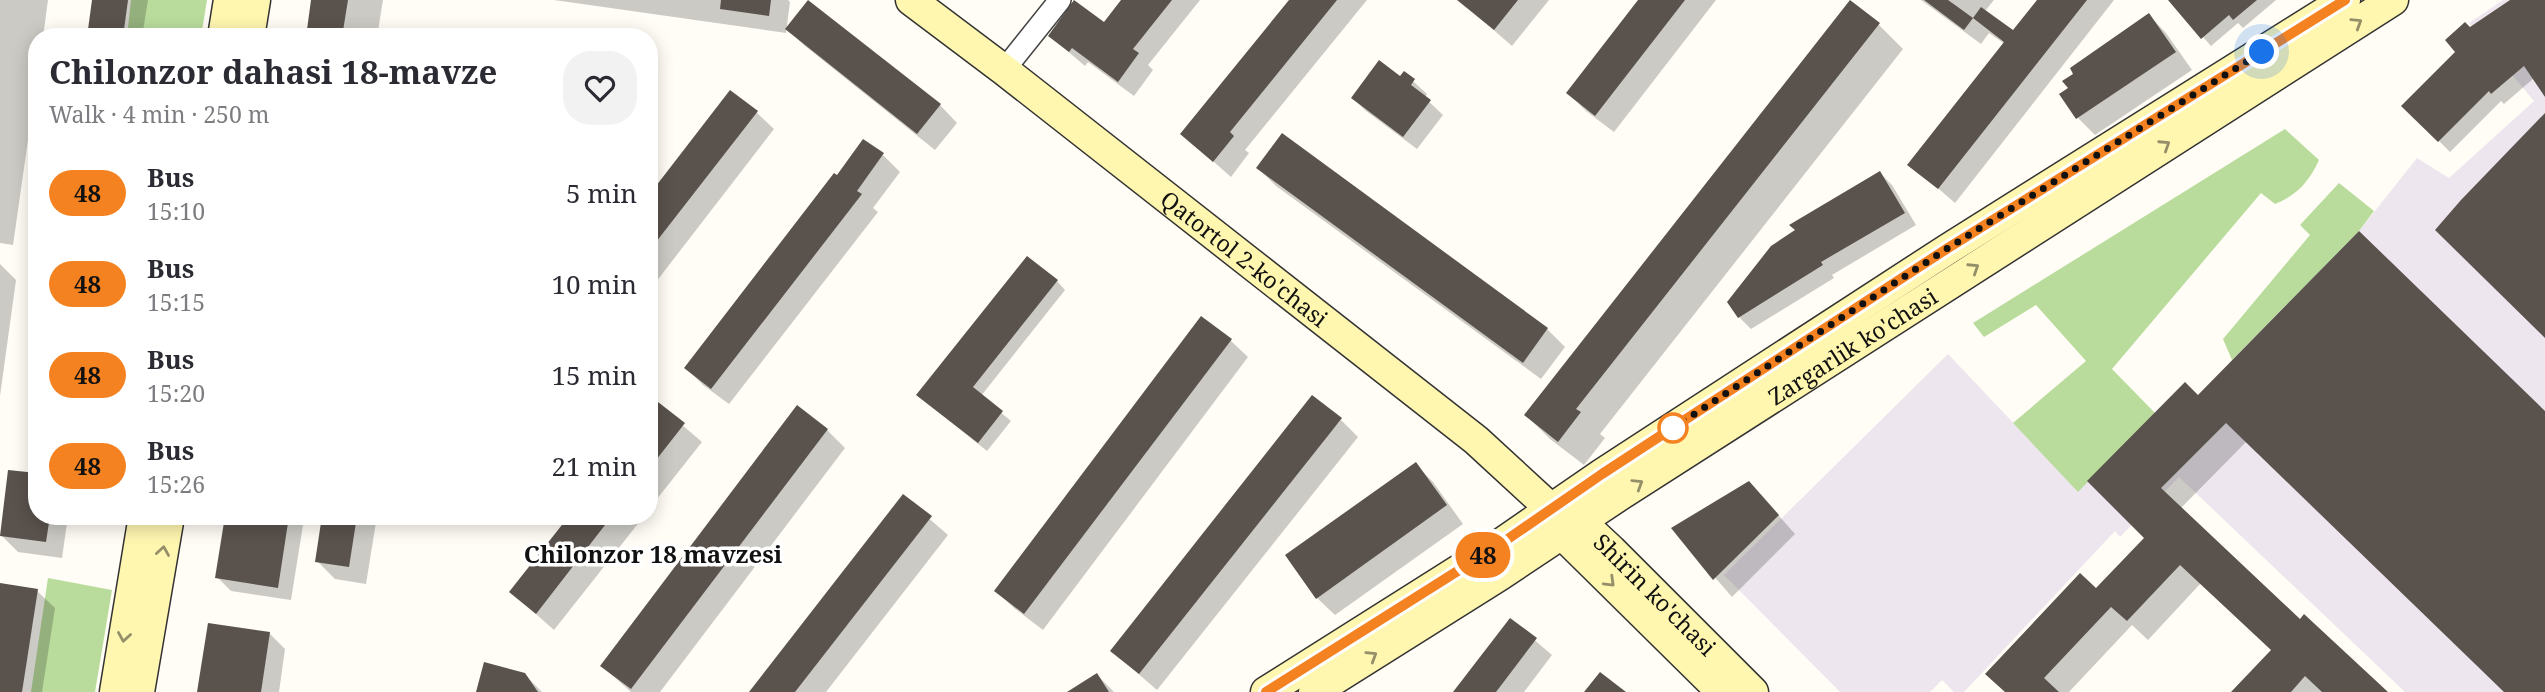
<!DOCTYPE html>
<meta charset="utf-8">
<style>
:root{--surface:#fff;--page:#f2f2f3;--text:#2b2b33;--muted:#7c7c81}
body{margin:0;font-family:"Noto Serif",serif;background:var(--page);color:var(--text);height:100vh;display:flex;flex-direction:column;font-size:26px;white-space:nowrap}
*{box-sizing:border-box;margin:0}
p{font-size:23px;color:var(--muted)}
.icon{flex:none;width:38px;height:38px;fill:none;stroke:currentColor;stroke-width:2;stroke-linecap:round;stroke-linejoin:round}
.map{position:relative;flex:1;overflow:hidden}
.sheet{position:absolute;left:28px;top:28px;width:630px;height:497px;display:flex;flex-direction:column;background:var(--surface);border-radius:28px;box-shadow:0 4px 18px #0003}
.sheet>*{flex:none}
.badge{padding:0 14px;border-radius:23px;font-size:24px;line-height:46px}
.you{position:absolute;width:35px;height:35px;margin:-18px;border:5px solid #fff;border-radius:50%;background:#1a73e8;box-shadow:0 0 0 10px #1a73e833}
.map>.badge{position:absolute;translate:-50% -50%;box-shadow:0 0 0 4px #fff}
.round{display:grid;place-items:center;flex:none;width:74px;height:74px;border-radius:28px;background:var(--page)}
.head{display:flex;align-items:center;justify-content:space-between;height:119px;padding:0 21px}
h1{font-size:33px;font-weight:700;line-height:52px}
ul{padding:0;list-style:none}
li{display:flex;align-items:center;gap:21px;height:91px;padding:0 21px}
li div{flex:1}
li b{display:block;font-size:26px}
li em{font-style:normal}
li .badge{min-width:77px;font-weight:700;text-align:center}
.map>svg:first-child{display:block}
.industrial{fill:#eee6ef}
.forest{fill:#b9dc9c}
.shadow{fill:#0003}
.building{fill:#5a524d}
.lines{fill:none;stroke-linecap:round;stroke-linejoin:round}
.street-casing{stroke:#444;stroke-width:24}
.secondary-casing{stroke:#333;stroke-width:33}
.street{stroke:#fff;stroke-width:21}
.secondary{stroke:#fff6b0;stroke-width:30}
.oneway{stroke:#948f68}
.line-casing{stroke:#fff;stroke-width:16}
.line{stroke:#f58220;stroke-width:10}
.walk{stroke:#111;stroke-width:7;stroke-dasharray:0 12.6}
.stop-dot{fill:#fff;stroke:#f58220;stroke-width:3.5}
.labels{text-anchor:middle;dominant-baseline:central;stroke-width:7;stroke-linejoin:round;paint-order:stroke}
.street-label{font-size:23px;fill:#111;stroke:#fff}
.neighbourhood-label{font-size:24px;font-weight:bold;fill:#111;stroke:#fff}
</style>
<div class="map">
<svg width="2545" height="692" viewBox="0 0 2545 692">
<rect width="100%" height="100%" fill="#fffdf5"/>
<polygon class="industrial" points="2503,0 2545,0 2545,692 2405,692 2179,477 2120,537 2115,531 1964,692 1954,692 1942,680 1930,692 1840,692 1724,575 1948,354 2078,491 2185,382 2198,395 2359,231 2417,158 2449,178 2534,101 2469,23"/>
<g class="forest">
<polygon points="131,0 207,0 201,37 127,37"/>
<path d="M2285,129L2319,160C2309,182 2297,195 2275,204L2261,193L2112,369L2155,413L2078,492L2013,423L2086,361L2036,305L1984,337L1973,323Z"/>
<polygon points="2339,183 2374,211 2359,231 2232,360 2223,339 2310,235 2300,225"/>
<polygon points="48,578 112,590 95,692 31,692"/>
</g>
<g class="shadow">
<polygon points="0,0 48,0 43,37 37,37 37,77 13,245 0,243"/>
<polygon points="94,0 148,0 142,37 89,37"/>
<polygon points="313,0 383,0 377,37 307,37"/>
<polygon points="554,0 788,0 790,2 786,33"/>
<polygon points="1124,0 1200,0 1148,65 1153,70 1134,96 1088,62 1085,66 1050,36 1104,24"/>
<polygon points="1291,0 1367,0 1245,150 1249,153 1231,177 1182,134"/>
<polygon points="1471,0 1549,0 1512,46 1466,6"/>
<polygon points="1640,0 1716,0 1614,132 1586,111 1568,93"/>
<polygon points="1921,0 1994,0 1985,11 2013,33 2039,0 2114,0 1955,203 1910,164 2005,44 1989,33 1981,44"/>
<polygon points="2170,0 2276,0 2243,28 2238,23 2211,46"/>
<polygon points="2512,0 2545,0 2545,92 2534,78 2504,104 2501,101 2450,152 2404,106 2457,52 2470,29"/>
<polygon points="2149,15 2166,33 2192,70 2095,135 2078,118"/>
<polygon points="1878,24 1903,49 1600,434 1605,438 1584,465 1550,439 1526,415"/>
<polygon points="787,29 940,105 957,123 935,150 805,46"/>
<polygon points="1404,73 1427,94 1425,98 1443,115 1417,149 1366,111 1353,98 1400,78"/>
<polygon points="756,112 774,129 649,291 649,198"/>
<polygon points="883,155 900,172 873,208 878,212 729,404 703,385 686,368 838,178"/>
<polygon points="1258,168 1547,329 1565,347 1541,379 1276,186"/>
<polygon points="1880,173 1892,185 1916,225 1832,275 1834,278 1751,329 1739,317"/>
<polygon points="0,264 16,280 0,396"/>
<polygon points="1057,281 1065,290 981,396 1011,421 987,451 927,403"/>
<polygon points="1230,340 1248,357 1043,630 1014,608 996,591"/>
<polygon points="37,376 37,420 31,414"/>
<polygon points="2198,398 2545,414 2545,692 2505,692 2247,441 2180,509 2300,621 2385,692 2234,692 2272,650 2201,583 2148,640 2132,625 2069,692 2005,692 2146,538 2089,481"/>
<polygon points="659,405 702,442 649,509 649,417"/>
<polygon points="797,408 827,430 845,448 660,692 631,692 602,666"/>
<polygon points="1341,420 1358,437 1157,690 1112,651"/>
<polygon points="1416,465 1433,482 1463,524 1335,615 1317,598"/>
<polygon points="903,496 948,535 826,692 751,692"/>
<polygon points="1766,501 1795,534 1732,597 1673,529"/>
<polygon points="37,516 68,516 62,558 18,552 1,535"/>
<polygon points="227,516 294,516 303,525 291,600 231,591 217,577"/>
<polygon points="324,516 377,516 366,584 335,579 317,561"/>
<polygon points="571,516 644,516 554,630 511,592"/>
<polygon points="0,584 37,591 55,608 42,692 0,692"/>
<polygon points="1511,620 1552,655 1524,692 1455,692"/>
<polygon points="269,633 285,649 279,692 199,692"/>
<polygon points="524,674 542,692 478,692"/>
<polygon points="1097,675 1114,692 1071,692"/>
</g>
<g class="building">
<polygon points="92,0 128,0 123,37 87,37"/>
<polygon points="311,0 348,0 342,37 306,37"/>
<polygon points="721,0 771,0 769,16 720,9"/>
<polygon points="808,0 941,104 917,134 785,29"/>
<polygon points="1074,0 1104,22 1121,0 1172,0 1133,49 1139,53 1118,82 1072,48 1069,52 1048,36"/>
<polygon points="1289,0 1337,0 1230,132 1234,136 1213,162 1180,134"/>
<polygon points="1457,0 1518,0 1494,30"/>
<polygon points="1638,0 1685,0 1595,116 1566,93"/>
<polygon points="1850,0 1880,23 1576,409 1581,412 1558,442 1524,415"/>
<polygon points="1924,0 1948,0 1973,18 1964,30"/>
<polygon points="2037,0 2087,0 1938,189 1907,165 2004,42 1973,18 1981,7 2013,30"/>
<polygon points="2168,0 2257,0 2233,20 2229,15 2201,39"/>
<polygon points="2510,0 2545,0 2545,97 2524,66 2491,94 2489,91 2438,142 2401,106 2455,52 2445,40 2465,22 2470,27"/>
<polygon points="2149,13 2176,52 2076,119 2059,94 2068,88 2062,81 2073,74 2070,68"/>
<polygon points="1379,60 1400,76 1404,71 1415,79 1411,85 1431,100 1403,137 1351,98"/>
<polygon points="730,90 758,111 649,251 649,195"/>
<polygon points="2545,113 2545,338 2435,230 2461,200"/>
<polygon points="1282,133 1548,328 1523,363 1256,168"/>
<polygon points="863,139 884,153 857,191 862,194 711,389 684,368 834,173 837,175"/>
<polygon points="1880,171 1905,213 1821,262 1823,265 1738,318 1727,302 1771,246 1795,230 1789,225"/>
<polygon points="2359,231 2545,411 2545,692 2504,692 2226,423 2161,488 2300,619 2304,614 2388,692 2322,692 2305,676 2291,692 2231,692 2271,650 2180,565 2127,621 2111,607 2044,678 2059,692 2005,692 1985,674 2080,573 2096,588 2144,538 2087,481 2185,382 2198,395"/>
<polygon points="1027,256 1058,280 973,387 1003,411 978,443 916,395"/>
<polygon points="1201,316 1232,339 1024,614 994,591"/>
<polygon points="1312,395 1342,418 1139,674 1110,651"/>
<polygon points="658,402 685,423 649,469 649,414"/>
<polygon points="797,405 828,429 631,689 600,666"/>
<polygon points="1416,462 1447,505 1316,599 1285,555"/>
<polygon points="8,470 37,473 37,516 50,516 46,542 0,536"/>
<polygon points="1749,481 1779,515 1713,580 1671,528"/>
<polygon points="903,494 932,516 795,692 749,692"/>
<polygon points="225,516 289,516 278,588 215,578"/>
<polygon points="322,516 357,516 349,567 315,562"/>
<polygon points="569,516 612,516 536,614 509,592"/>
<polygon points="0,583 38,589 22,692 0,692"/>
<polygon points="1510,618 1537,638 1496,692 1453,692"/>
<polygon points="208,623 270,632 261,692 197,692"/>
<polygon points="484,662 525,673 538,692 476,692"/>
<polygon points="1600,672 1626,692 1584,692"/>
<polygon points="1097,673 1109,692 1067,692"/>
</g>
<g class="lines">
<g class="street-casing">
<polyline id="street" points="1004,70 1060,0"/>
</g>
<g class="secondary-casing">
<g id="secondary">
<path id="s1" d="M911,0L1004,70L1476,440L1551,509L1562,534L1722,692"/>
<polyline points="223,37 229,0"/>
<polyline points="249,37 255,0"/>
<path id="s2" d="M1564,515L1581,522L1611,550L1753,692"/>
<polyline points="115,692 144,516"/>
<polyline points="139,692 169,516"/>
<polyline points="1266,692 1502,543 1602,474 1948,249 2345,0"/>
<path id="s3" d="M1314,692L1500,575L1620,495L2393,0"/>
</g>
</g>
<use href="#street" class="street"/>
<use href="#secondary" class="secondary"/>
</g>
<defs><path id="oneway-chevron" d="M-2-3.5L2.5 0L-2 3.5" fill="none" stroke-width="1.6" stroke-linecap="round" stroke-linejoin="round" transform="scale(1.75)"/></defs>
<g class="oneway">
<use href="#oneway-chevron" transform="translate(2357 23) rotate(-32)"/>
<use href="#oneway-chevron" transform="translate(2165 145) rotate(-33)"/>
<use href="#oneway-chevron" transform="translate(1974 268) rotate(-33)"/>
<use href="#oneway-chevron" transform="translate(1638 484) rotate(-32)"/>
<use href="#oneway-chevron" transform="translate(163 551) rotate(-81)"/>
<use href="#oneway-chevron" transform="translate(1610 582) rotate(44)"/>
<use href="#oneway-chevron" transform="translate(124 637) rotate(99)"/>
<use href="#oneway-chevron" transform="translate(1372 656) rotate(-32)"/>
</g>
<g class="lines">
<g class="line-casing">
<polyline id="line" points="1266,692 1502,543 1602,474 1948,248 2345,0"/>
</g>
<use href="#line" class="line"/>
<polyline class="walk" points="1673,428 1948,248 2262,52"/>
</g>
<circle class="stop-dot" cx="1673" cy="428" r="14"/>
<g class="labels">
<g class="street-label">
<text stroke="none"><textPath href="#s1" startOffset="422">Qatortol 2-ko'chasi</textPath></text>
<text stroke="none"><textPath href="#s3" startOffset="640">Zargarlik ko'chasi</textPath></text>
<text stroke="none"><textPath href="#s2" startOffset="122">Shirin ko'chasi</textPath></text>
</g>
<g class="neighbourhood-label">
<text x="653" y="553">Chilonzor 18 mavzesi</text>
</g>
</g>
</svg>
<div class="you" style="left:2262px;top:52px"></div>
<b class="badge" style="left:1483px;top:555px;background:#f58220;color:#111">48</b>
<section class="sheet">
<div class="head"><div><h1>Chilonzor dahasi 18-mavze</h1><p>Walk · 4 min · 250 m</p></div><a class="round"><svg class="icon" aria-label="heart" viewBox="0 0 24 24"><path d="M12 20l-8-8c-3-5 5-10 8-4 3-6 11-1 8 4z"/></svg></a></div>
<ul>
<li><span class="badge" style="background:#f58220;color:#111">48</span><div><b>Bus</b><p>15:10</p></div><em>5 min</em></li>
<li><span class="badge" style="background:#f58220;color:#111">48</span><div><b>Bus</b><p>15:15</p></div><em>10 min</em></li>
<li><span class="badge" style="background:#f58220;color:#111">48</span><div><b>Bus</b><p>15:20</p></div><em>15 min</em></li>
<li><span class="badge" style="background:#f58220;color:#111">48</span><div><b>Bus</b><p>15:26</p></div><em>21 min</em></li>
</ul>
</section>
</div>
